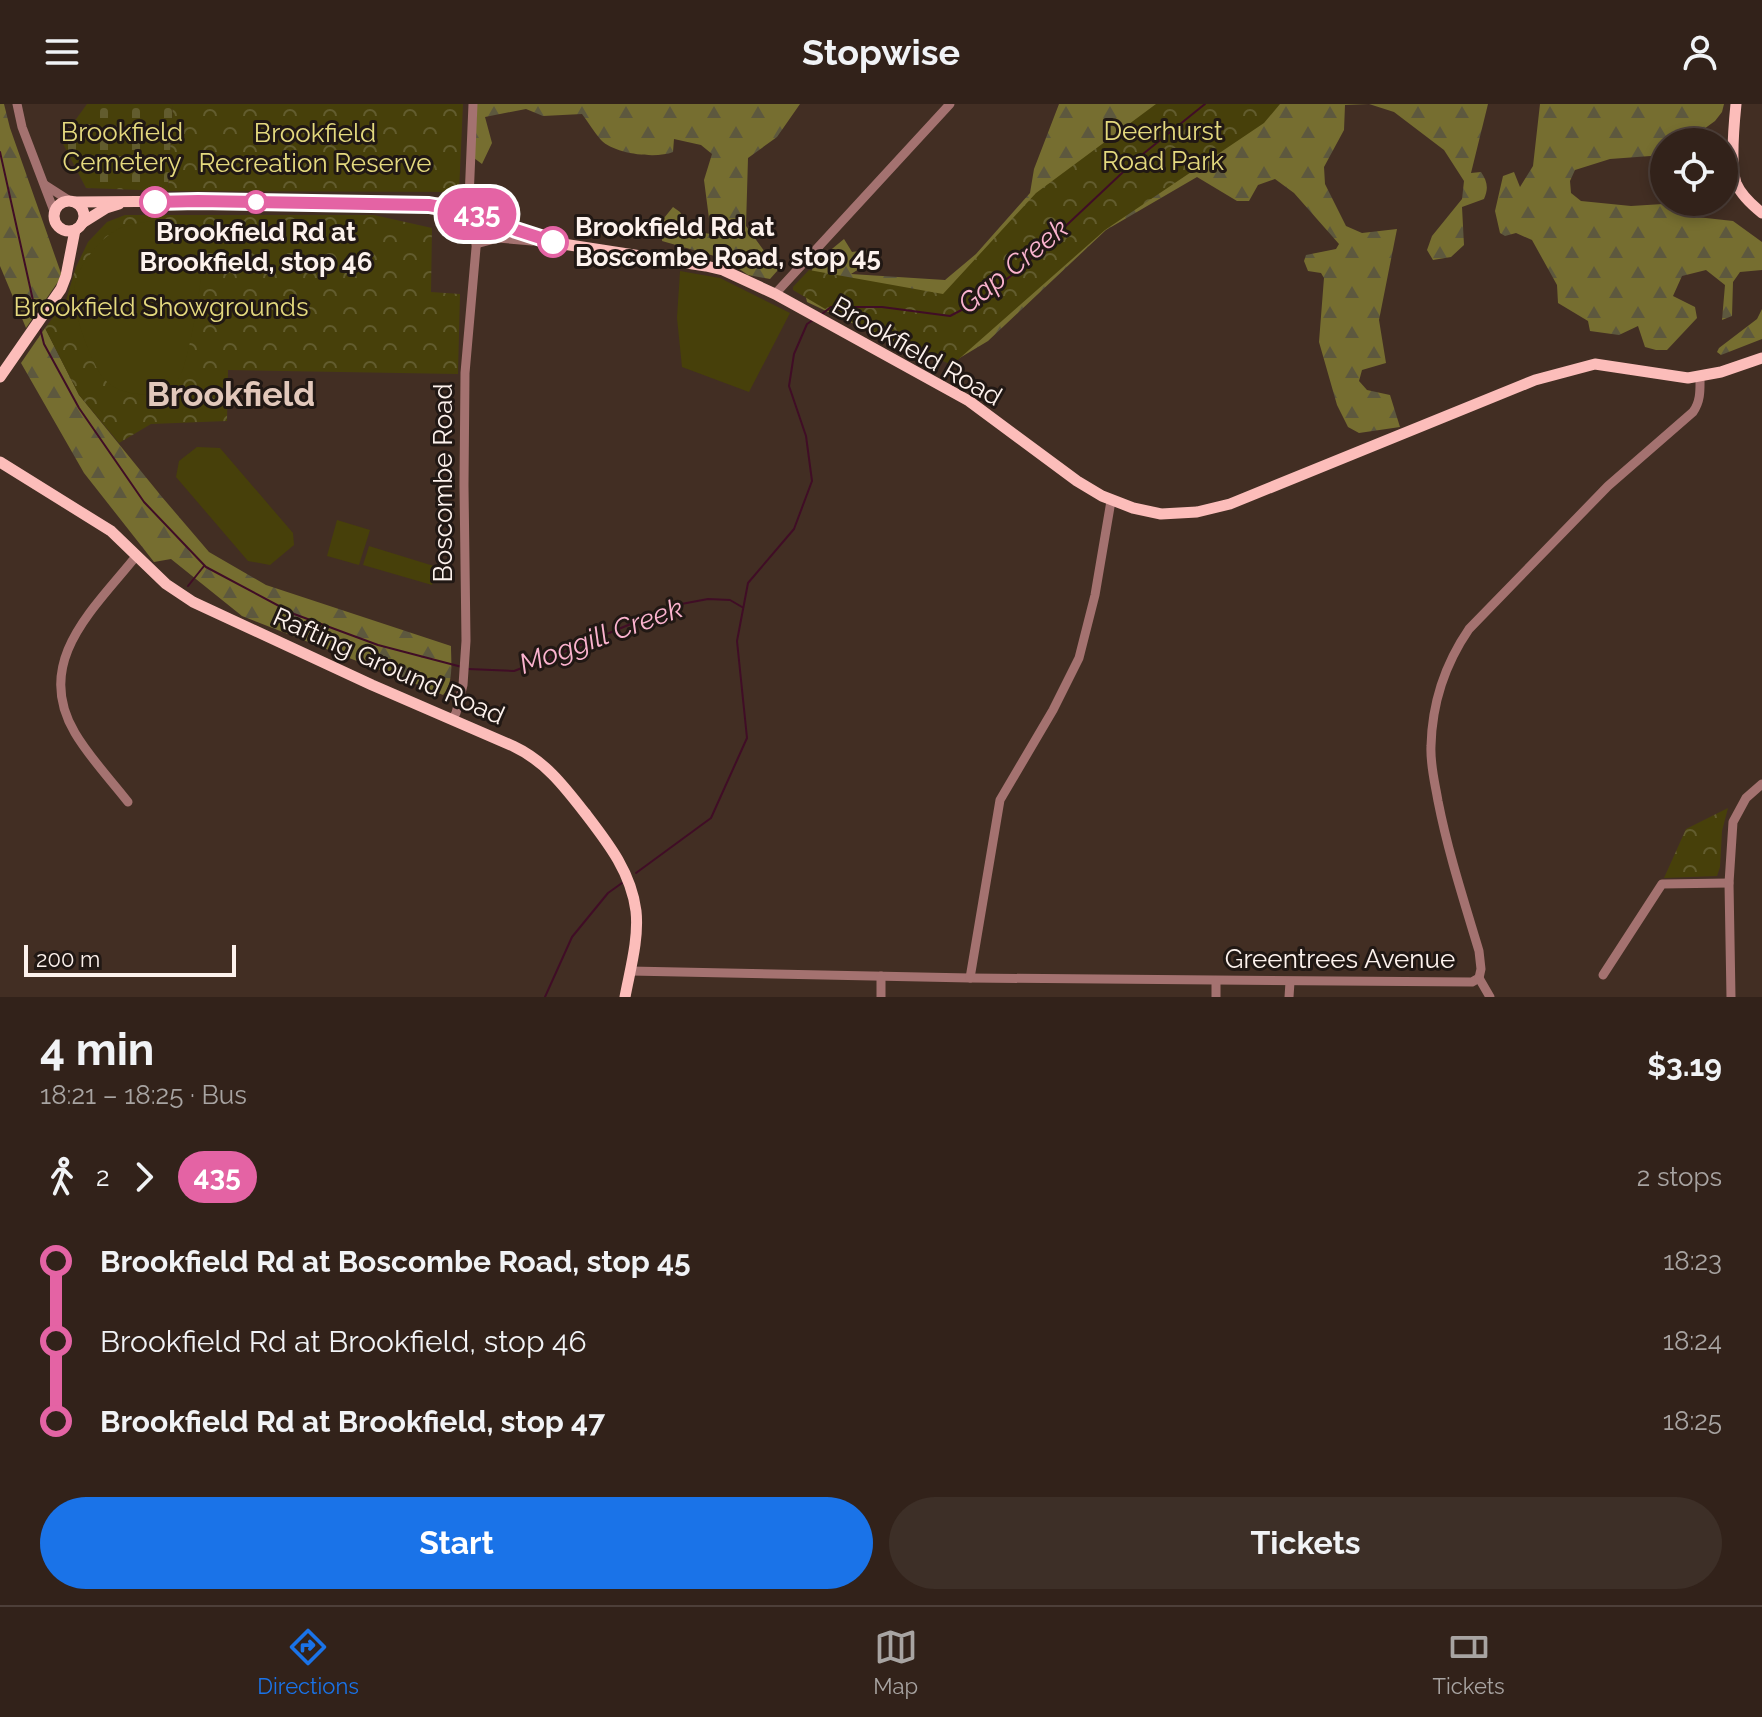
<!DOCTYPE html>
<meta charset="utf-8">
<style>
:root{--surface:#32221a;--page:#3d2f27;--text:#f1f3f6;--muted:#a8a4a2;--line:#4d3f39;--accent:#1a73e8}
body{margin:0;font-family:Raleway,sans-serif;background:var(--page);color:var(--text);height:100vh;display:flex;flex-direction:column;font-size:30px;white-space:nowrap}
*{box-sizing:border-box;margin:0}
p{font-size:26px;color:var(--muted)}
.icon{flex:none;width:44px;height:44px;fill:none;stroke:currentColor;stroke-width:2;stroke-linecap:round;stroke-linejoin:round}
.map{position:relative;height:893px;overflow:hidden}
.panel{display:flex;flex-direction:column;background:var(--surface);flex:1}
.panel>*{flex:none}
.badge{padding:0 16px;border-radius:26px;font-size:28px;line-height:52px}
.controls{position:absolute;left:1650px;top:24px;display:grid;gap:16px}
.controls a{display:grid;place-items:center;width:88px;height:88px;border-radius:50%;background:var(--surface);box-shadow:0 4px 12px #0003,0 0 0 2px var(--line);font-size:40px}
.scale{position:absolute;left:24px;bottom:20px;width:212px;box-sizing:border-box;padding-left:8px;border:4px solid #fdf2ed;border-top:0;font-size:22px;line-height:28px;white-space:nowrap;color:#fdf2ed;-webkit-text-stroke:6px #211814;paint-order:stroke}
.map>.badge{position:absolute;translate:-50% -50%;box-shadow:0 0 0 4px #fff}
.legs{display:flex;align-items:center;gap:12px;height:88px;padding:0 40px;font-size:26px}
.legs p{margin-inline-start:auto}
.head{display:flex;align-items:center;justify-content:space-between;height:136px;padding:0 40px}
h1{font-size:44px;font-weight:700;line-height:60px}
.action{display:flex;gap:16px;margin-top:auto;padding:16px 40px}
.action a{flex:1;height:92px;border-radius:48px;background:var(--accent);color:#fff;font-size:32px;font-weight:700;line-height:92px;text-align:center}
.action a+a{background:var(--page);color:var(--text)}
ul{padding:0 40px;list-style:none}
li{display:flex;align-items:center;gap:28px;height:80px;font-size:30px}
li i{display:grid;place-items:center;width:12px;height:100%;margin:0 10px;background:currentColor}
li i::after{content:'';width:20px;height:20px;margin:-10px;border:6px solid;border-radius:50%;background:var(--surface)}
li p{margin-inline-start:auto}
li:first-child i{background:linear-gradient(#0000 50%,currentColor 0)}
li:last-child i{background:linear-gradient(currentColor 50%,#0000 0)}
header{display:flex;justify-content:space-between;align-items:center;height:104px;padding:0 40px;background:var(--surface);font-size:36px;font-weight:700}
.tab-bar{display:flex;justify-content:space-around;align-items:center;height:112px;border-top:2px solid var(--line);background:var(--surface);font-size:22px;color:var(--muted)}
.tab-bar a{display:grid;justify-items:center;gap:4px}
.tab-bar .selected{color:var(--accent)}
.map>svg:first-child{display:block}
.forest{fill:url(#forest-firs)}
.cemetery{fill:url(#cemetery-stones)}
.park{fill:url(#park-crowns)}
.garden{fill:#47400a}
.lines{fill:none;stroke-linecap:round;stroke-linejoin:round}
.stream{stroke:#400d26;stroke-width:2}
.minor{stroke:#a47270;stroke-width:9}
.major{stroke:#fcbdba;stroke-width:11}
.line-1-casing{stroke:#fff;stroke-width:18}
.line-1{stroke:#e463a4;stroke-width:12}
.stop-1-dot{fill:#fff;stroke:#e463a4;stroke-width:4}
.labels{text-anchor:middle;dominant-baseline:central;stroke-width:6;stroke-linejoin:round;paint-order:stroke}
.park-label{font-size:26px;fill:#e4d97e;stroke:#211814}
.stop-label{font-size:26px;font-weight:bold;fill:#fdf2ed;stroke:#211814;text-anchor:start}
.street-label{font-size:26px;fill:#fdf2ed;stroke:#211814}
.water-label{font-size:28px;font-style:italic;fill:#fbb3cf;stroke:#211814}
.district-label{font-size:34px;font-weight:bold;fill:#e2c8bb;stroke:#211814}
</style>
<header><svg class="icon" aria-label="menu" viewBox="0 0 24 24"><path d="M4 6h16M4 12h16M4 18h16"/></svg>Stopwise<svg class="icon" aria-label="person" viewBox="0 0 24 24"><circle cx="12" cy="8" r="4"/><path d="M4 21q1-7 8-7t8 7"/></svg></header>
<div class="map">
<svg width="1762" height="893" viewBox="0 0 1762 893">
<defs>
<pattern id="forest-firs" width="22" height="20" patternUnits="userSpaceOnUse" patternTransform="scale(2)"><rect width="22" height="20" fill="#766e30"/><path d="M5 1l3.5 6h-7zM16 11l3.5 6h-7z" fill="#5d583e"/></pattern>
<pattern id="cemetery-stones" width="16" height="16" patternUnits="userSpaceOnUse" patternTransform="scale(2)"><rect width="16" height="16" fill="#47400a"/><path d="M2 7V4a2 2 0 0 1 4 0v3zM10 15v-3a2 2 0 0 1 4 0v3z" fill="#625c2e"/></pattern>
<pattern id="park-crowns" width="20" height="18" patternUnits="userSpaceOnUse" patternTransform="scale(2)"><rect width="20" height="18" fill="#47400a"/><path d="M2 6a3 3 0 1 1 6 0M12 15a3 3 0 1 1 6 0" fill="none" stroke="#625c2e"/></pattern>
</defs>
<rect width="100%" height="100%" fill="#422e23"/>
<g class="forest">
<polygon points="0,0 4,0 10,24 62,172 26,224 0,162"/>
<path d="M477,0H800L777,33L748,54L746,122L778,166L770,175L748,171L725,155L662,137L664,114L673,103L680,108L690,127L711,130L704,76L712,50L701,41L674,35L673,48C656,55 614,50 601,36C594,28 588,18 582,10L543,12L526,5L485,13L492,39L482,60L474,54Z"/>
<path d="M1059,0H1488L1471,69L1481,68C1487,77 1489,84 1484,95L1462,103L1464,141L1451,153L1433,156L1427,146L1432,132L1462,95L1464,77L1444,46L1394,8L1369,0L1345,1L1344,26L1324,63L1325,80L1346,122L1362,129L1397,125L1379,216L1386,259L1362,266L1359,277L1367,286L1390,291L1400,323L1359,329L1348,323L1337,301L1319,238L1324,174L1321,169L1308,167L1304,157L1306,151L1336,145L1339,140L1294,89L1275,75L1258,81L1249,97H1237L1197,73L1106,126L988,237L958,255L963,220L920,251L807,198L804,184L815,159L844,135L852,148L873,145L875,150L870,158L851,170L945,176L976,150L1030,89L1034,65Z"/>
<polygon points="1540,0 1724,0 1722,8 1715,17 1686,38 1664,38 1664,51 1610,55 1575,66 1570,77 1571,89 1581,97 1631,102 1679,99 1697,113 1733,117 1762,138 1762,166 1740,168 1733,178 1732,212 1722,216 1725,181 1706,166 1682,172 1673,192 1695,203 1697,214 1667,246 1656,246 1645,243 1638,222 1619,231 1590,227 1588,217 1558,199 1557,181 1532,136 1516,129 1505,132 1500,129 1495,107 1503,72 1514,68 1520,83 1533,62"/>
<polygon points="1762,205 1762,235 1721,251 1717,248 1719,244 1757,215"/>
<path d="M45,224L79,291L162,393L209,448L266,481L451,542C451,557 454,580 443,591L436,588L242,512L171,455L154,458L84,369L21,259Z"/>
</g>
<polygon class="cemetery" points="87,0 173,0 168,87 86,84 61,36"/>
<g class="park">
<polygon points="173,0 463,0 459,88 168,87"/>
<polygon points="1156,0 1280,0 1264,19 1105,126 952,261 832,209 793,186 793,183 809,166 943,190 1036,89"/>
<polygon points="125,111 374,111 432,124 431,188 460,190 458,270 228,266 227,317 151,320 119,339 79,291 45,224 66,196 76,163 88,138 107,118"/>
<polygon points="1728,704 1722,727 1720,763 1717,772 1664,774 1686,725"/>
</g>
<g class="garden">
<path d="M159,116C173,116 198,134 201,147C206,163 189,252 182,268C179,273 175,279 171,283C160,295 146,291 131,289C119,287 108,281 101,271C89,252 74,211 74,189C74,165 101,131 123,123C134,119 148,118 159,116Z"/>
<polygon points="680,167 720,174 790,209 749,288 682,263 677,214"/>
<polygon points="197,343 220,344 293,429 294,441 270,461 248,457 176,373 179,357"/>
<polygon points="337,416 370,426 359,461 327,452"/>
<polygon points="369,442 437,463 432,481 363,461"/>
</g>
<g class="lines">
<g class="stream">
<polyline points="0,48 36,210"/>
<polyline points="822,210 831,203 882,203 950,212 975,199 1020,165 1138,54 1205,0"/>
<polyline points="40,224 44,240 79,304 144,398 206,463 294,510 378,541 462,563"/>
<polyline points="188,482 204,462"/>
<polyline points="468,565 514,567 559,550 676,501 708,495 730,496 742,503"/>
<polyline points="636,769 711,714 747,634 737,537 748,479 794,425 812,377 806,332 789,282 794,250 807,220 813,216"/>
<polyline points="545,893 572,833 608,789 622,779"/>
</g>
<g class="minor">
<polyline points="17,0 22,23 54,107"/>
<polyline points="45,81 70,97"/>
<polyline points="469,95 473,0"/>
<path d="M429,101C459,88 495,97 514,124"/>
<polyline points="476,140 498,134 532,137 542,135"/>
<polyline points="775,190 950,0"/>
<polyline points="452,616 456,609 463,581 466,537 464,381 465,269 479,110"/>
<path d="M128,698C111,676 89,653 75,629C32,557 95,504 137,451"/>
<polyline points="630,867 970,874 1472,878 1479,874"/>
<polyline points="1603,871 1662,780 1729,779"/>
<polyline points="881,872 881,893"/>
<polyline points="970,874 1000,696 1053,606 1079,554 1095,491 1111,397"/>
<path d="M1479,874L1481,865L1479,847C1464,797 1448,748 1438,697C1435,679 1430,661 1431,642C1432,600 1445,560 1469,525L1608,382L1693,308C1701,297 1700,285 1700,273"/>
<polyline points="1479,874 1490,893"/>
<polyline points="1216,893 1216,877"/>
<polyline points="1289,893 1290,878"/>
<polyline points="1731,893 1729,779 1733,718 1746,694 1762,680"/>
</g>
<g class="major">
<path d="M1736,0C1734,20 1730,61 1736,79C1741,91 1752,101 1762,109"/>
<circle cx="69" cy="112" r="15"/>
<polyline points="75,98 198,97 429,101 479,110 542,135 563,140 706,162 723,166 775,190 969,297 1077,377 1102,392 1133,404 1161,410 1197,408 1230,400 1535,276 1595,260 1688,274 1721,268 1762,254"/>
<polyline points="82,119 106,104 119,100"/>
<polyline points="0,273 61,185 66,172 75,126"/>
<path d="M0,358L111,427L166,480L193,498L372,581L513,642C545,657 564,682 585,709C608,739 631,768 636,807C639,835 630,866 625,893"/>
</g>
</g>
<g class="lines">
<g class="line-1-casing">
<polyline id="line-1" points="155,98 198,97 429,101 479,110 516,126 553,138"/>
</g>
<use href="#line-1" class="line-1"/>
</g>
<g class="stop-1-dot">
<circle cx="155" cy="98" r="14"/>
<circle cx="256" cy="98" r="10"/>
<circle cx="553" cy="138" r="14"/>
</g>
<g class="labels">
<g class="park-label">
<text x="1163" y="27">Deerhurst<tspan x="1163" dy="30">Road Park</tspan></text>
<text x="122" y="28">Brookfield<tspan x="122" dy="30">Cemetery</tspan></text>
<text x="315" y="29">Brookfield<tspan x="315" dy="30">Recreation Reserve</tspan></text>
<text x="161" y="203">Brookfield Showgrounds</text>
</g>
<g class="stop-label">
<text x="575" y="123">Brookfield Rd at<tspan x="575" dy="30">Boscombe Road, stop 45</tspan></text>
<text x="256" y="128" text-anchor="middle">Brookfield Rd at<tspan x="256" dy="30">Brookfield, stop 46</tspan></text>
</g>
<g class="street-label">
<text transform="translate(917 247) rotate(30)">Brookfield Road</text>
<text transform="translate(443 379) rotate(-90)">Boscombe Road</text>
<text transform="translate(389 562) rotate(24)">Rafting Ground Road</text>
<text x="1340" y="855">Greentrees Avenue</text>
</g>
<g class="water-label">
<text transform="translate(1013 162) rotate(-39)">Gap Creek</text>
<text transform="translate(601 532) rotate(-20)">Moggill Creek</text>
</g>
<g class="district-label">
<text x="231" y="290">Brookfield</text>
</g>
</g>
</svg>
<div class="controls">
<a><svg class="icon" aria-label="locate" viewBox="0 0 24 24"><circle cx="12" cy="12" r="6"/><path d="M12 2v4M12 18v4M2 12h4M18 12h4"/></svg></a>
</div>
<div class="scale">200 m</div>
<b class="badge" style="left:477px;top:110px;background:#e463a4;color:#fff">435</b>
</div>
<section class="panel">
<div class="head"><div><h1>4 min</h1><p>18:21 – 18:25 · Bus</p></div><b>$3.19</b></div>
<div class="legs"><svg class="icon" aria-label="walk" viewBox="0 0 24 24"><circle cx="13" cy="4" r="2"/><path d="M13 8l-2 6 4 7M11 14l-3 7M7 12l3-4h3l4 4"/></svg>2<svg class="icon" aria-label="forward" viewBox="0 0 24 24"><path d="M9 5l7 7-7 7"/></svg><b class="badge" style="background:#e463a4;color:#fff">435</b><p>2 stops</p></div>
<ul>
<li><i style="color:#e463a4"></i><b>Brookfield Rd at Boscombe Road, stop 45</b><p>18:23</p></li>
<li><i style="color:#e463a4"></i><span>Brookfield Rd at Brookfield, stop 46</span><p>18:24</p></li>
<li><i style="color:#e463a4"></i><b>Brookfield Rd at Brookfield, stop 47</b><p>18:25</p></li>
</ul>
<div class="action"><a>Start</a><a>Tickets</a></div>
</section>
<nav class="tab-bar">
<a class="selected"><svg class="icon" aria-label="directions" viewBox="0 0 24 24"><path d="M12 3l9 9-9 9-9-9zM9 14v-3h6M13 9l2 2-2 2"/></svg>Directions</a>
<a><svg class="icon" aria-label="map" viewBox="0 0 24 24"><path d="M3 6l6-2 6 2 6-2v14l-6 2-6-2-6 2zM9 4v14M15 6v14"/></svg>Map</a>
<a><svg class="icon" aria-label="tickets" viewBox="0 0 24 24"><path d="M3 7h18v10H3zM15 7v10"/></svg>Tickets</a>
</nav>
